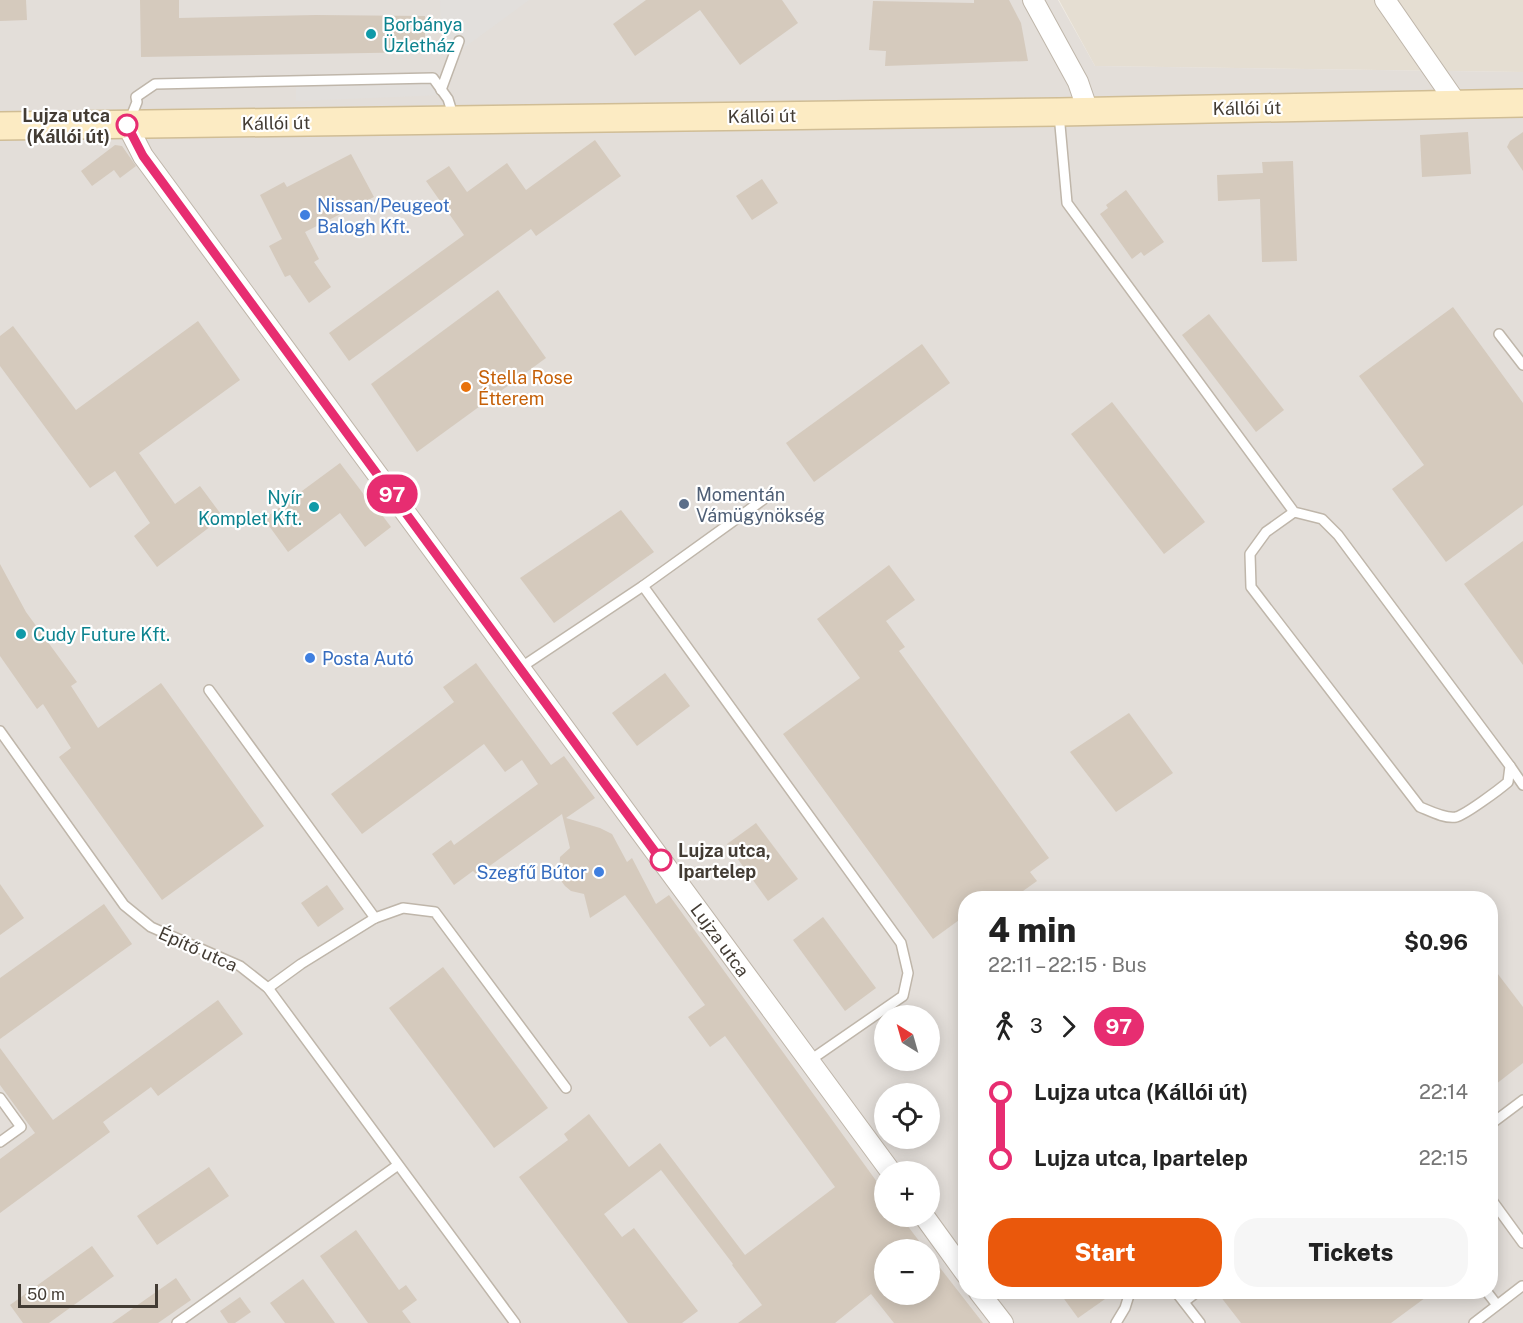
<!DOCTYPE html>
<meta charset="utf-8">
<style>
:root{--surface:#fff;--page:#f6f6f6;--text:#222;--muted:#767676;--accent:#ea580c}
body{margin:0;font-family:"Public Sans",sans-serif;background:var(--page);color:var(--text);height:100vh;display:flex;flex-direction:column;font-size:22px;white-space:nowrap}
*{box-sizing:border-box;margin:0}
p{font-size:20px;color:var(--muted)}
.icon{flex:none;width:33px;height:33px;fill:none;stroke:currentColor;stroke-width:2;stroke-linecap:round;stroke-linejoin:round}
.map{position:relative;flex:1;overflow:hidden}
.details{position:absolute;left:958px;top:891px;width:540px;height:408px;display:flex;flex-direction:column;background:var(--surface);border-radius:24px;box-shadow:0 3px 15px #0003}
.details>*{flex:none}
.badge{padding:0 12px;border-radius:20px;font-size:21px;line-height:39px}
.needle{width:39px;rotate:323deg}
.tools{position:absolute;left:874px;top:1005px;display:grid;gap:12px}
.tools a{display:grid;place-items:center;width:66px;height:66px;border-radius:50%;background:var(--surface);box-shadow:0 3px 15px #0003;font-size:30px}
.scale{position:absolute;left:18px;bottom:15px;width:140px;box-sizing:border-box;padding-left:6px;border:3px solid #433c34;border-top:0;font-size:16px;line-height:21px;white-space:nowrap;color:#433c34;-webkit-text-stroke:4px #fff;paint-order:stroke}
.map>.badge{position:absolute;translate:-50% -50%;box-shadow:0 0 0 3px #fff}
.legs{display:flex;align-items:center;gap:9px;height:66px;padding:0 30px;font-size:20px}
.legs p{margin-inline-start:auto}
.headline{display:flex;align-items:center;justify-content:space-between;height:102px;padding:0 30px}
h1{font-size:33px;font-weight:800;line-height:45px}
.button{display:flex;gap:12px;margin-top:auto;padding:12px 30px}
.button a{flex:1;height:69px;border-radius:24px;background:var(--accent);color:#fff;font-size:24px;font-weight:800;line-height:69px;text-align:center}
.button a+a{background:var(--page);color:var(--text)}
ul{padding:0 30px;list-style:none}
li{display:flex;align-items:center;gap:21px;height:66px;font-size:22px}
li i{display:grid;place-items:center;width:9px;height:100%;margin:0 8px;background:currentColor}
li i::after{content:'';width:15px;height:15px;margin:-8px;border:4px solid;border-radius:50%;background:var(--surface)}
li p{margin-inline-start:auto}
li:first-child i{background:linear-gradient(#0000 50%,currentColor 0)}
li:last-child i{background:linear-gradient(currentColor 50%,#0000 0)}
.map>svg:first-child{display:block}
.residential{fill:#e5ded2}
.industrial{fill:#e3ded9;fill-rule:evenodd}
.parking{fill:#e2dfdc}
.building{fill:#d5cabd}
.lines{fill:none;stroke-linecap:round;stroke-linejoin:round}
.service-casing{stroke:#bfb6aa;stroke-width:12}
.minor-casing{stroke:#bfb6aa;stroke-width:22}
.secondary-casing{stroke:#d0bd95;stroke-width:30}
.service{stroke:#fff;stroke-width:9}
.minor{stroke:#fff;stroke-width:20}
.secondary{stroke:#fcebc3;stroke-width:27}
.line-1-casing{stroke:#fff;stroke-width:14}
.line-1{stroke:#e72d71;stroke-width:9}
.culture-dot{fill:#0f9aa8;stroke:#fff;stroke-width:2}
.stop-1-dot{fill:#fff;stroke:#e72d71;stroke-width:3}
.shop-dot{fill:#3f7fe0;stroke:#fff;stroke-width:2}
.food-dot{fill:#e8710a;stroke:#fff;stroke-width:2}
.service-dot{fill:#5c6f8a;stroke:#fff;stroke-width:2}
.labels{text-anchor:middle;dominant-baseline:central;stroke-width:4.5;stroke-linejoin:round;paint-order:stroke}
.culture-label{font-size:18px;fill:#0d838f;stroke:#fff;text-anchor:start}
.street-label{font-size:18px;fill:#433c34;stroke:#fff}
.stop-label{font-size:18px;font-weight:bold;fill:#433c34;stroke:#fff;text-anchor:end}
.shop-label{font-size:18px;fill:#366cbe;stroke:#fff;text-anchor:start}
.food-label{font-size:18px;fill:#c56008;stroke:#fff;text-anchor:start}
.service-label{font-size:18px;fill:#4e5e75;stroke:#fff;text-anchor:start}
</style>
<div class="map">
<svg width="1523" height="1323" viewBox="0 0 1523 1323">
<rect width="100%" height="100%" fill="#f1ece4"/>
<polygon class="residential" points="1059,0 1523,0 1523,72 1095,66"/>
<path class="industrial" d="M0,0H1058L1095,66L1523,72V1323H0ZM966,898H1491V1292H966ZM885,1016H930V1060H885ZM885,1094H930V1138H885ZM885,1172H930V1216H885ZM885,1250H930V1294H885Z"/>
<g class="parking">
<polygon points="440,0 529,0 454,55 441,39"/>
<polygon points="433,78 445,95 296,101 296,81"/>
</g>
<g class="building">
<polygon points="0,0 26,0 27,20 0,21"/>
<polygon points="140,0 179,0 179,18 316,15 425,16 425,52 141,57"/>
<polygon points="646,0 782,0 798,23 740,65 700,10 635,56 613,24"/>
<polygon points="974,0 1009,0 1021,23 1028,61 885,66 886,51 869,50 873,1 974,3"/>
<polygon points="1468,132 1471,174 1422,177 1420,135"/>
<polygon points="1523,132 1523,171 1507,147 1510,141"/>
<polygon points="595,140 621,176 536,236 531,229 349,361 329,333 464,235 426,181 449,166 467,192 507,163 526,190"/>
<polygon points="115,145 122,146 136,166 120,178 114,170 92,186 81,171"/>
<polygon points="351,154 374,197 305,232 319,259 314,262 331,287 309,303 290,275 285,277 269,246 282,239 260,195 284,182 287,187"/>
<polygon points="1293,161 1297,261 1262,262 1260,199 1218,201 1217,175 1263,173 1262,162"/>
<polygon points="762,179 778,203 752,220 736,196"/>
<polygon points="1126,190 1164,242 1144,256 1141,252 1132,259 1100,214 1108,208 1106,205"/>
<polygon points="498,290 546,358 417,452 371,384"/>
<polygon points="1453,307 1523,403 1523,505 1446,562 1392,489 1424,465 1359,376"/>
<polygon points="1209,314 1284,410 1256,432 1182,335"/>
<polygon points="198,321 240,380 139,453 175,504 200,486 223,517 157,567 134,536 150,523 115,471 90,488 0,366 0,336 13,326 76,410"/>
<polygon points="922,344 950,383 814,482 786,443"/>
<polygon points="1112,402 1205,522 1164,554 1071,434"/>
<polygon points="340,463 371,504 373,503 391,527 365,547 340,513 288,552 264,519"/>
<polygon points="621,510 654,552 554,623 520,578"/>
<polygon points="1523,541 1523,665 1464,584"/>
<polygon points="0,564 26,612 77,682 71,686 98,728 161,683 264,826 162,900 59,757 71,748 43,704 37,709 0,656"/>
<polygon points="889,565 915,600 886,621 905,647 899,651 1049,858 1030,872 1037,881 1013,898 966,898 966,915 933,939 783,734 860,678 817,619"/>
<polygon points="476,663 551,765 564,756 595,798 566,818 600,828 612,834 627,862 632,858 656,904 669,895 885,1193 885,1216 900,1216 926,1250 885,1250 885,1294 930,1294 930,1255 983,1323 894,1323 871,1294 835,1323 738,1323 762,1305 732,1265 733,1264 661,1170 604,1214 622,1237 634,1228 698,1311 682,1323 628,1323 519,1177 568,1140 564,1134 589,1114 629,1167 660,1143 745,1255 835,1187 725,1036 710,1047 688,1017 705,1005 625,895 590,918 584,894 571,891 565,886 559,878 560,857 570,848 562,814 477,875 473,871 454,885 432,854 451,840 454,845 538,784 522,760 505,772 484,744 362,834 331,794 454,702 443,687"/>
<polygon points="665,673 690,706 637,746 612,713"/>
<polygon points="1129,713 1173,773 1116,812 1070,752"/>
<polygon points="756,823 798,879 768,901 727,844"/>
<polygon points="0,884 24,918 0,935"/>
<polygon points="327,885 344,909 318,927 301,903"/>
<polygon points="104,904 132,944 0,1039 0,978"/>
<polygon points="823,917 876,988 845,1011 793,940"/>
<polygon points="1491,965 1523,1007 1523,1063 1491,1088"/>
<polygon points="443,967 548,1108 494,1148 389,1008"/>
<polygon points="218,1000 243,1034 158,1096 151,1087 103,1122 110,1132 0,1213 0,1159 35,1133 0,1085 0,1048 53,1120"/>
<polygon points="209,1167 229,1196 157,1245 137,1216"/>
<polygon points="356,1230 399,1290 406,1285 417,1300 402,1311 411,1323 368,1323 320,1256"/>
<polygon points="92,1246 114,1276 49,1323 23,1323 10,1305"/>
<polygon points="176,1278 191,1300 158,1323 112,1323"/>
<polygon points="303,1279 335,1323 285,1323 270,1303"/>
<polygon points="1059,1292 1115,1292 1078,1318"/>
<polygon points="1217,1292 1433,1292 1391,1323 1241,1323"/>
<polygon points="240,1297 251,1312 235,1323 228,1323 220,1311"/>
</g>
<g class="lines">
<g class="service-casing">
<g id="service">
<polyline points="441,90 459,41"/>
<path d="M1059,114L1067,203L1294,512L1322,519L1338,535L1510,766L1508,782C1500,789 1465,815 1456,817C1445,819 1430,811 1420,807L1251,587L1250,554L1266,532L1294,512"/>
<polyline points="129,122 137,102 136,97 155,84 433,78 448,99 454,118"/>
<polyline points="1499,334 1523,365"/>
<polyline points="643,586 901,943 908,973 903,996 809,1061"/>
<polyline points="520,668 643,586 764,499"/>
<polyline points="209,690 375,918"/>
<polyline points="0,731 124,905 151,927 240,966 268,988 515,1323"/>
<polyline points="1510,766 1523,785"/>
<polyline points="268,988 301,964 375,918 403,908 435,912 566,1088"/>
<polyline points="0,1098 21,1127 0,1142"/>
<polyline points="1491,1124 1523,1100"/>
<polyline points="1491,1199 1523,1243"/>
<polyline points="1176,1292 1200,1323"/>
<polyline points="1487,1292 1497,1305"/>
<polyline points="1184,1302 1197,1292"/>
<polyline points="177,1323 398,1165"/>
<polyline points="1116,1323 1125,1308 1130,1292"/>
<polyline points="1474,1323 1522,1286"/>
</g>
</g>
<g class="minor-casing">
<g id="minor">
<polyline points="1033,0 1078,82 1088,111"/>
<polyline points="1385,0 1457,104"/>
<polyline points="127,125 143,156 891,1172"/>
<polyline points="924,1216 966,1274"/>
<polyline points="979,1292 1003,1323"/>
</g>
</g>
<g class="secondary-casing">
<polyline id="secondary" points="0,126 1059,112 1523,103"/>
</g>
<use href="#service" class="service"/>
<use href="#minor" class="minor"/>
<use href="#secondary" class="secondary"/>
</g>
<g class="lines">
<g class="line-1-casing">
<polyline id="line-1" points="127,125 143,156 661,860"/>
</g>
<use href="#line-1" class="line-1"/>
</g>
<g class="culture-dot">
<circle cx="371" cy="34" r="6"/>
<circle cx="314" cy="507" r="6"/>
<circle cx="21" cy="634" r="6"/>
</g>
<g class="stop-1-dot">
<circle cx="127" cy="125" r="10"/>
<circle cx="661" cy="860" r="10"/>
</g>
<g class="shop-dot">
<circle cx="305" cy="215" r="6"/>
<circle cx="310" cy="658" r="6"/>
<circle cx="599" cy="872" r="6"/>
</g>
<circle class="food-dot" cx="466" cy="387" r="6"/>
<circle class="service-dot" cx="684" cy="504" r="6"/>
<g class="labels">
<g class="culture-label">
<text x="383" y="24">Borbánya<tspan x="383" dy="21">Üzletház</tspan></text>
<text x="302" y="497" text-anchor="end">Nyír<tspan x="302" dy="21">Komplet Kft.</tspan></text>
<text x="33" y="634">Cudy Future Kft.</text>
</g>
<g class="street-label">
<text transform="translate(1247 108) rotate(-1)">Kállói út</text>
<text transform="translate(762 116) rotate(-1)">Kállói út</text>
<text transform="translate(276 123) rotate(-1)">Kállói út</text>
<text transform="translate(720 940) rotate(54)">Lujza utca</text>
<text transform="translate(198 949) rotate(24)">Építő utca</text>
</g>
<g class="stop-label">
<text x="110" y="115">Lujza utca<tspan x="110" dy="21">(Kállói út)</tspan></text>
<text x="678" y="850" text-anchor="start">Lujza utca,<tspan x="678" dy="21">Ipartelep</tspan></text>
</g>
<g class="shop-label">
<text x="317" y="205">Nissan/Peugeot<tspan x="317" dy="21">Balogh Kft.</tspan></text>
<text x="322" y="658">Posta Autó</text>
<text x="587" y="872" text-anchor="end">Szegfű Bútor</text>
</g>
<g class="food-label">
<text x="478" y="377">Stella Rose<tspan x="478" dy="21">Étterem</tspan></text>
</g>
<g class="service-label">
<text x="696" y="494">Momentán<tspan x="696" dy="21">Vámügynökség</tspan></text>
</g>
</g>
</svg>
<div class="tools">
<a><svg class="needle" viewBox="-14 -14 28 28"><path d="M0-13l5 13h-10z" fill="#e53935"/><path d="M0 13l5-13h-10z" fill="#767676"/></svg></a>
<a><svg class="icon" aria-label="locate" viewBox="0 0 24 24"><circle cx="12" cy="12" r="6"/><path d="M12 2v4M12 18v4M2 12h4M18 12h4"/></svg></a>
<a>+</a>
<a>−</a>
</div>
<div class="scale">50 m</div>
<b class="badge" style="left:392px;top:494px;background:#e72d71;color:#fff">97</b>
<section class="details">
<div class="headline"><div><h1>4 min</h1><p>22:11 – 22:15 · Bus</p></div><b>$0.96</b></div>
<div class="legs"><svg class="icon" aria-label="walk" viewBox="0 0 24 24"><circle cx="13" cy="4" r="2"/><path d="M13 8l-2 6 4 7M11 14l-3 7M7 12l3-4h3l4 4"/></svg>3<svg class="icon" aria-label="forward" viewBox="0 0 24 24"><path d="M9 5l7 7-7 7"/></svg><b class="badge" style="background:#e72d71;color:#fff">97</b></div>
<ul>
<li><i style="color:#e72d71"></i><b>Lujza utca (Kállói út)</b><p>22:14</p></li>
<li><i style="color:#e72d71"></i><b>Lujza utca, Ipartelep</b><p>22:15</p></li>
</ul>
<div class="button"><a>Start</a><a>Tickets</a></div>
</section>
</div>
